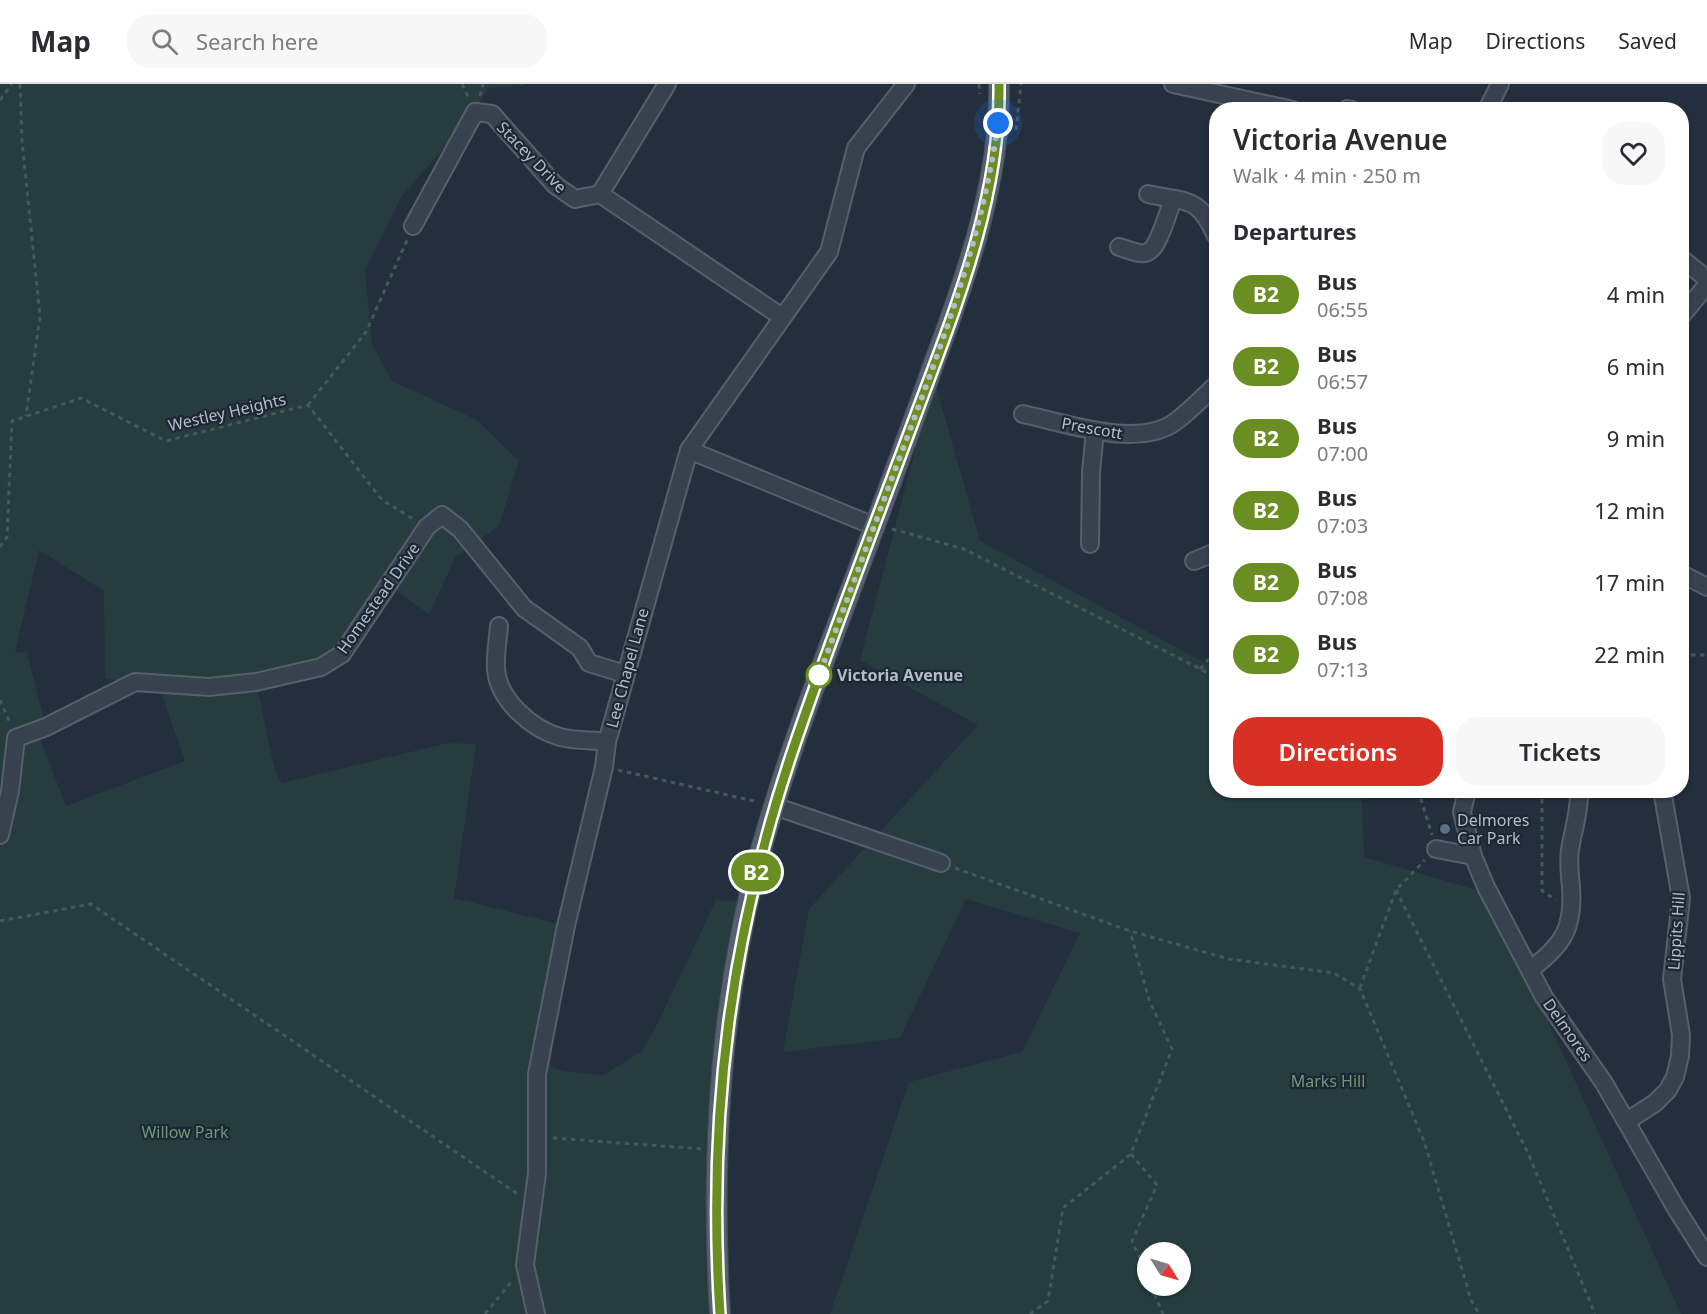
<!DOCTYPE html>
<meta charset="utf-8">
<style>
:root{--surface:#fff;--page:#f7f7f7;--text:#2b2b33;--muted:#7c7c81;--line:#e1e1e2;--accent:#d93025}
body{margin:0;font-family:"Noto Sans",sans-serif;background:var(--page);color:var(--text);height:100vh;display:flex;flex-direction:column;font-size:22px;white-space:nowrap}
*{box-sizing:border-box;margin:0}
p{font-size:20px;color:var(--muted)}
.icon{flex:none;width:33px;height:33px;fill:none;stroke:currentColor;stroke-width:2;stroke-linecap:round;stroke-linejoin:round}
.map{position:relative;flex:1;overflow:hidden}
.sheet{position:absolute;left:1209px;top:18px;width:480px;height:696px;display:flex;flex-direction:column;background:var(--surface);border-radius:24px;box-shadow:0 2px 4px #0004}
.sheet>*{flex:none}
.badge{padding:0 12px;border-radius:20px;font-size:21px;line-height:39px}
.needle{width:39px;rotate:127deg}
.controls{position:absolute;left:1137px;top:1158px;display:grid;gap:12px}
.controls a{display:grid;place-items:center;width:54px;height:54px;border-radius:50%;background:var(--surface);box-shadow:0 2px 4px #0004;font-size:30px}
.you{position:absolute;width:30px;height:30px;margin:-15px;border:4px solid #fff;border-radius:50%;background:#1a73e8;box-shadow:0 0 0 9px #1a73e833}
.map>.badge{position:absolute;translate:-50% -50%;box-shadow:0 0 0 3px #fff}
h2{padding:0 24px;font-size:22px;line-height:54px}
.round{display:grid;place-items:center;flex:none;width:63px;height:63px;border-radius:24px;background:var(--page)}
.summary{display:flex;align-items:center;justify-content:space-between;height:102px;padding:0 24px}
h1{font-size:28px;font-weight:600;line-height:45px}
.cta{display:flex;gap:12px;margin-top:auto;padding:12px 24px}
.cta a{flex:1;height:69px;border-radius:24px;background:var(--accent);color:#fff;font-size:24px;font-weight:600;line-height:69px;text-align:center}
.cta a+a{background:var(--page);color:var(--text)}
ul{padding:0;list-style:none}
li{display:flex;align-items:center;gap:18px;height:72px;padding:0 24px}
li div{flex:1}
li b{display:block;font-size:22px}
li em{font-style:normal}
li .badge{min-width:66px;font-weight:700;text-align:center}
header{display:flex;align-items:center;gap:36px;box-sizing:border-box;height:84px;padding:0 30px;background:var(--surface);border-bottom:2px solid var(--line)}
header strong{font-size:28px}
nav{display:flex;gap:33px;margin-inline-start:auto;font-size:21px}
.search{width:420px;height:54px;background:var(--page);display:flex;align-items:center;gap:15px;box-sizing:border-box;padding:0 21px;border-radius:24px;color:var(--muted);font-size:22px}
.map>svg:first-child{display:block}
.green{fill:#263c3f;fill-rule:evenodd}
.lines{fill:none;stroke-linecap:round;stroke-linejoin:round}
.minor-casing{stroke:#565f6c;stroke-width:20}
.major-casing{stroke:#414a57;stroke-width:22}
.path{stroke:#44595c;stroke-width:3;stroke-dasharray:4.5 4.5;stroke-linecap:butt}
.minor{stroke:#38414e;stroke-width:16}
.major{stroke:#56606e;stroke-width:20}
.line-casing{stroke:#fff;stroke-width:14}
.line{stroke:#6b8e23;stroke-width:9}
.walk{stroke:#b4bcc9;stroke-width:6;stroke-dasharray:0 10.8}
.stop-dot{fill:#fff;stroke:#6b8e23;stroke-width:3}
.service-dot{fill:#5c6f8a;stroke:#1d2633;stroke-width:2}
.labels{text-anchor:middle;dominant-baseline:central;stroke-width:4.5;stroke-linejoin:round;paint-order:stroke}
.street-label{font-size:16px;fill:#b4bcc9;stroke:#1d2633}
.stop-label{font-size:16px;font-weight:bold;fill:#b4bcc9;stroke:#1d2633;text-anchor:start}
.poi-label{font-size:16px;fill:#b4bcc9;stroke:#1d2633;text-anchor:start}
.park-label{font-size:16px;fill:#6b9a76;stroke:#1d2633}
</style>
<header>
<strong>Map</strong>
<div class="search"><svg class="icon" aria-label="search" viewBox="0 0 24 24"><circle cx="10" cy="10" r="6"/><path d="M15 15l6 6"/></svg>Search here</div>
<nav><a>Map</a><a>Directions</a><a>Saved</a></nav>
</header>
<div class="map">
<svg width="1707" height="1230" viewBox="0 0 1707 1230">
<rect width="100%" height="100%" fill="#242f3e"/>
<g class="green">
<path d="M0,0H524L522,2L488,4L475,28L401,113L365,187L372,260L392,297L477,336L519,377L499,442L456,472L429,530L388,501L342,570L256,598L275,687L282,699L448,659L476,660L454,814L566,842L545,948L554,951L550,983L563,987L604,991L642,967L656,943L716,816L748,819L732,904L720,1230H0ZM39,466L104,507L105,595L158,600L185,677L66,722L37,647L46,643L27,569L15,568Z"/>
<path d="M934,295L980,457L1216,585V706L1352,707L1362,715L1364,773L1490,810L1681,1230H830L909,998L1022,968L1080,849L966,815L900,954L783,968L809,825L978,641L860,576ZM1148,1168H1180V1202H1148Z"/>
</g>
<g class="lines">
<g class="minor-casing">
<g id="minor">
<polyline points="1173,0 1293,26"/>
<polyline points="1347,25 1352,26"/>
<polyline points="1487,26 1500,0"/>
<polyline points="600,110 667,0"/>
<path d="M1148,110C1187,119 1198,111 1216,152"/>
<polyline points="413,142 475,28 492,30 555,101 575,115 600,110 782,233"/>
<path d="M1119,163C1127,165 1140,172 1148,168C1159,163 1168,127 1173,116"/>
<polyline points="1682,175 1707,195"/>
<polyline points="1682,231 1707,201"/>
<path d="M1023,330C1064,339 1138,365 1175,338C1190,327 1203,313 1216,301"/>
<polyline points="689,366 874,442"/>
<polyline points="1090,460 1091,388 1095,347"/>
<polyline points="1194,477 1216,468"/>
<polyline points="1682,490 1707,503"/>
<path d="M499,542C498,556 495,571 496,585C498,616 532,645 560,653C575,657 592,656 607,658"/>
<polyline points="1467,706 1462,728 1473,772 1486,803 1544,913 1604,999 1677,1126 1707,1173"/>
<polyline points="774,722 941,779"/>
<polyline points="0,751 10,707 16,654 46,643 135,598 209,603 256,598 321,583 342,570 427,443 442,431 460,445 524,524 580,564 589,579 625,590"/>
<polyline points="1436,765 1473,772"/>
<path d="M1531,885C1563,861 1574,844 1571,803C1570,791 1568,779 1570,766C1573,746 1580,727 1579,706"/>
<polyline points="1627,1037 1655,1019 1668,1006 1675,993 1680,972 1681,951 1672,895 1681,814 1662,706"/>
<polyline points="536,1230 525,1181 537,1089 537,990 566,842 604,683 607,658 689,366 829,168 856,64 906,0"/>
</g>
</g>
<g class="major-casing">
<path id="major" d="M720,1230C711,1078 719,921 759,773C790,660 834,551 875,441C895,387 915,333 934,279C967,191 1001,95 999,0"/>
</g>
<g class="path">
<polyline points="20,0 22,57 40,232 26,332"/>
<polyline points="462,0 469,15"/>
<polyline points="979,0 980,10"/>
<polyline points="480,12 483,0"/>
<polyline points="0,16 12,0"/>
<polyline points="1016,46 1021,0"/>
<polyline points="308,321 366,248 408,154"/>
<polyline points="892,445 964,465 1216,593"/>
<polyline points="0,463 7,453 12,337 81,314 166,357 308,321 382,416 415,436"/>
<polyline points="1682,571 1707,571"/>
<polyline points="1200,585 1216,567"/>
<polyline points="0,616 10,639"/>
<polyline points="618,686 758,718"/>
<polyline points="1418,706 1432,751"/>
<polyline points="1542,706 1542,807 1556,816"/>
<polyline points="955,784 1130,847 1229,875 1334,889 1360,905 1424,1057 1471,1216 1479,1230"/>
<polyline points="1396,806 1528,1069 1595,1230"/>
<polyline points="0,837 91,820 519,1111"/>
<polyline points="1360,904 1396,806 1425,776"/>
<polyline points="553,1054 702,1065"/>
<polyline points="1131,1070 1157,1101 1132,1157 1148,1193"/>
<polyline points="1151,1202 1163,1230"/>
<polyline points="485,1230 512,1197"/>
<polyline points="1030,1230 1048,1217 1063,1124 1131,1070 1172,965 1149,916 1130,847"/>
</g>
<use href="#minor" class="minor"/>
<use href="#major" class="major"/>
</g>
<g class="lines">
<g class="line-casing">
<path id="line" d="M720,1230C707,1028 731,845 797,654C834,546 875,440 915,333C954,228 1001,115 999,0"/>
</g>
<use href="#line" class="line"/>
<path class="walk" d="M819,591L818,594C848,514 877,434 907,354C946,248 982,153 998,39"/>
</g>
<circle class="stop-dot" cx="819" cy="591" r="12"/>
<circle class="service-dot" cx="1445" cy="745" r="6"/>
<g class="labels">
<g class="street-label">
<text transform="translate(532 73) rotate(46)">Stacey Drive</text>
<text transform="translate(227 328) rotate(-13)">Westley Heights</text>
<text transform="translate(1092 344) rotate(10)">Prescott</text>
<text transform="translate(378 514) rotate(-55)">Homestead Drive</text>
<text transform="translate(627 584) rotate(-75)">Lee Chapel Lane</text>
<text transform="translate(1676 847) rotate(-86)">Lippits Hill</text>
<text transform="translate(1568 946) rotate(55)">Delmores</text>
</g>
<g class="stop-label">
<text x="837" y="591">Victoria Avenue</text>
</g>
<g class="poi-label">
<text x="1457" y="736">Delmores<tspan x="1457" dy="18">Car Park</tspan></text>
</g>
<g class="park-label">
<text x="1328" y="997">Marks Hill</text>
<text x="185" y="1048">Willow Park</text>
</g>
</g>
</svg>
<div class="controls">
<a><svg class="needle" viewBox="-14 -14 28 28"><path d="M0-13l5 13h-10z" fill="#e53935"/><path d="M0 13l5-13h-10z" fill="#7c7c81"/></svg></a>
</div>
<div class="you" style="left:998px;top:39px"></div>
<b class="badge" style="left:756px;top:788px;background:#6b8e23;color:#fff">B2</b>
<section class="sheet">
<div class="summary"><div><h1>Victoria Avenue</h1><p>Walk · 4 min · 250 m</p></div><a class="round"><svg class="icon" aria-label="heart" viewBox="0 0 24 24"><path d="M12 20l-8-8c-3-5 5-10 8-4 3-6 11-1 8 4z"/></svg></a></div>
<h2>Departures</h2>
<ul>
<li><span class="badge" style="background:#6b8e23;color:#fff">B2</span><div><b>Bus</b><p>06:55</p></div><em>4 min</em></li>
<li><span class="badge" style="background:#6b8e23;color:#fff">B2</span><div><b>Bus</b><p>06:57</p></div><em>6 min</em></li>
<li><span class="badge" style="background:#6b8e23;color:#fff">B2</span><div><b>Bus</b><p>07:00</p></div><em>9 min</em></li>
<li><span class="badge" style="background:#6b8e23;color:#fff">B2</span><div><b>Bus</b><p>07:03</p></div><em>12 min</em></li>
<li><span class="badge" style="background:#6b8e23;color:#fff">B2</span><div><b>Bus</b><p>07:08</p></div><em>17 min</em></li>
<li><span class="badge" style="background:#6b8e23;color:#fff">B2</span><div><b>Bus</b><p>07:13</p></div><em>22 min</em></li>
</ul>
<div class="cta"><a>Directions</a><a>Tickets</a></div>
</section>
</div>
